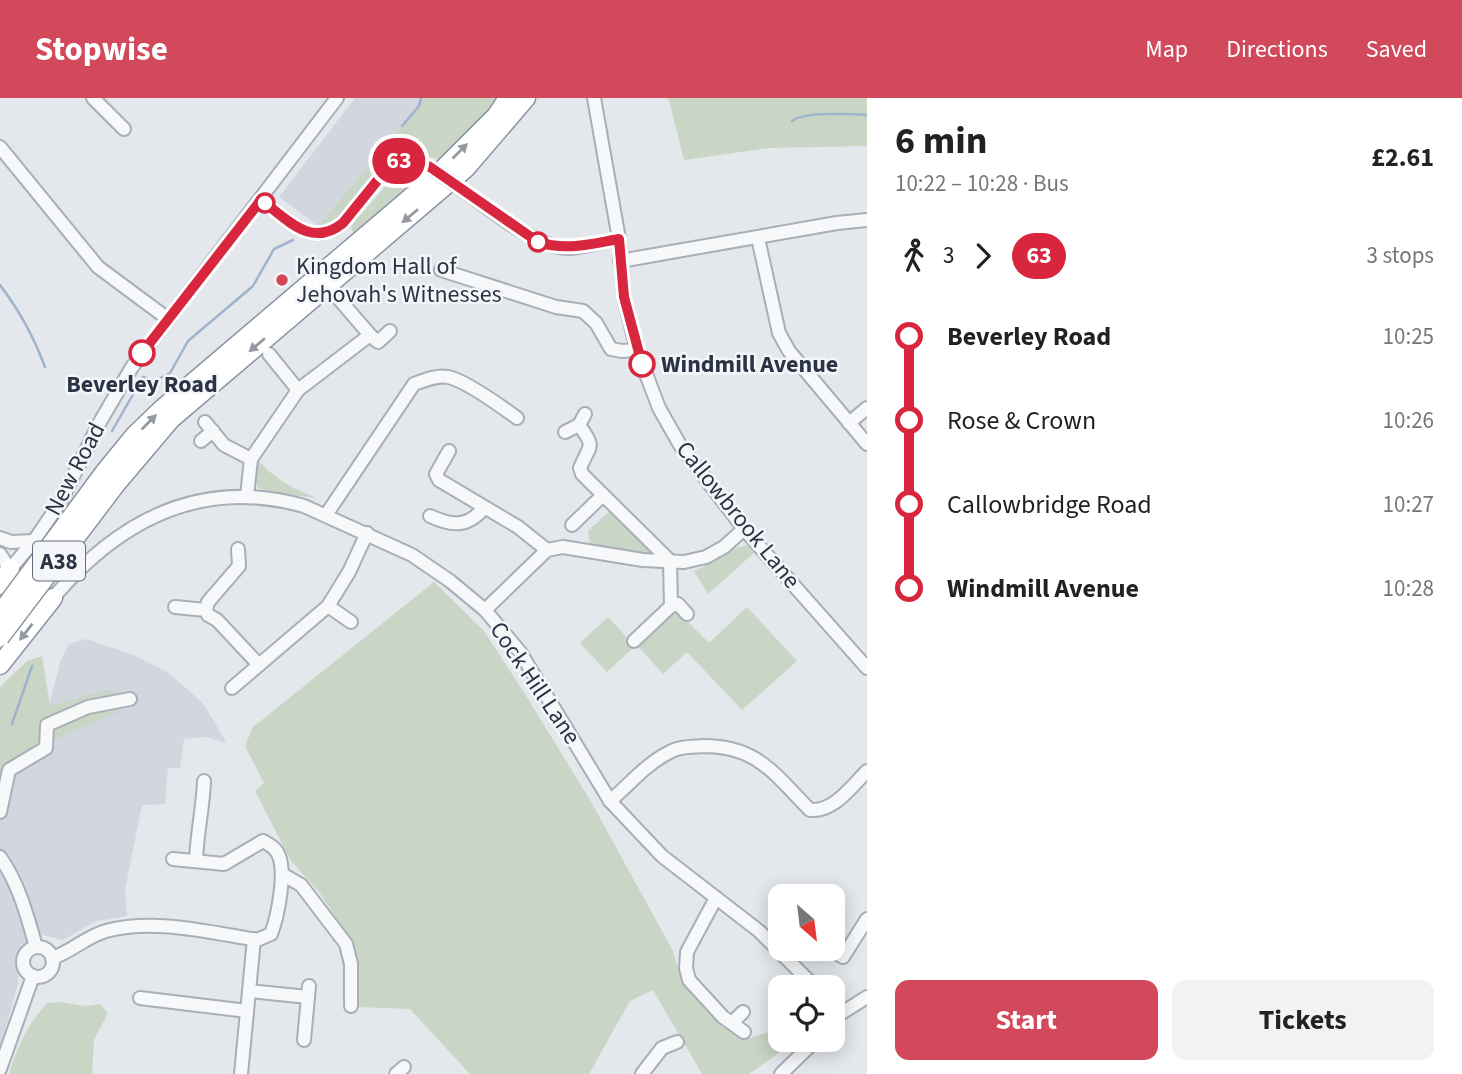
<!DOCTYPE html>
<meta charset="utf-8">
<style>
:root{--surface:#fff;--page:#f2f2f2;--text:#222;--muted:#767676;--accent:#d1495b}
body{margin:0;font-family:"Source Sans 3",sans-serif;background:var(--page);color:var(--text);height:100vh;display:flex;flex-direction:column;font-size:26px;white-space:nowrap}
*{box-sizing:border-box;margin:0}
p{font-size:23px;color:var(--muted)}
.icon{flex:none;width:38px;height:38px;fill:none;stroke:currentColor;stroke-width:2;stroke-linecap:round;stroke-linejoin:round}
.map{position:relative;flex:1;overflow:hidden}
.side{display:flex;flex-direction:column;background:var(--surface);width:595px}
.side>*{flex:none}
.badge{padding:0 14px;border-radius:23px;font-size:24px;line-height:46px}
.needle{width:46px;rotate:152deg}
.buttons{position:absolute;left:768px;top:786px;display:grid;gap:14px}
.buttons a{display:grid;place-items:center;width:77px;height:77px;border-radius:14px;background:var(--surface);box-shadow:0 4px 18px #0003;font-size:35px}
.map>.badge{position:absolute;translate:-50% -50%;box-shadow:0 0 0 4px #fff}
.legs{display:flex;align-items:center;gap:10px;height:77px;padding:0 28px;font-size:23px}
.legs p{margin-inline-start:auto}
.overview{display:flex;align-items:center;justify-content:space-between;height:119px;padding:0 28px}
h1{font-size:38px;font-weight:700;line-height:52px}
.action{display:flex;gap:14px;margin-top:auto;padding:14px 28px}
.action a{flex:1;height:80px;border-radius:14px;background:var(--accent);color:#fff;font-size:28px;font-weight:700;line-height:80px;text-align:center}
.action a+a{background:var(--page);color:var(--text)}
ul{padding:0 28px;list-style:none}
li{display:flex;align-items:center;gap:24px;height:84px;font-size:26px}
li i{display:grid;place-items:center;width:10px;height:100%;margin:0 9px;background:currentColor}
li i::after{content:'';width:18px;height:18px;margin:-9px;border:5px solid;border-radius:50%;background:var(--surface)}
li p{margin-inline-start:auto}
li:first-child i{background:linear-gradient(#0000 50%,currentColor 0)}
li:last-child i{background:linear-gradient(currentColor 50%,#0000 0)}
header{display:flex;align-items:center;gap:42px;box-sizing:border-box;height:98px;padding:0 35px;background:var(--accent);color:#fff}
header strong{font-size:33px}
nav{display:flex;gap:38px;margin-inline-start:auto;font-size:24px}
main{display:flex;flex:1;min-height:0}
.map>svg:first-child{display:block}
.built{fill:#d2d6de}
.green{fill:#c9d6c5}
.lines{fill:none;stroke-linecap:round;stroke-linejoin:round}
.stream{stroke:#9fb4cc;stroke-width:2.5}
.minor-casing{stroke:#a9aeb7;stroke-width:16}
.highway-casing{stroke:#8b94a3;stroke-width:21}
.minor{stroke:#f7f8fa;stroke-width:12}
.highway{stroke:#fff;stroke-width:18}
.minor-bridge-casing{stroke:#a9aeb7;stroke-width:16;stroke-linecap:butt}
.highway-bridge-casing{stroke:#8b94a3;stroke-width:21;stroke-linecap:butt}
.minor-bridge{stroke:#f7f8fa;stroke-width:12}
.highway-bridge{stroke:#fff;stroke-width:18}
.oneway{fill:#959aa2}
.line-1-casing{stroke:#fff;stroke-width:16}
.line-1{stroke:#d7263d;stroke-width:10}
.stop-1-dot{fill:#fff;stroke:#d7263d;stroke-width:3.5}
.poi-dot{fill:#d1495b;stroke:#f4f6f9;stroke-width:2.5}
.labels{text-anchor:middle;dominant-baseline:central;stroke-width:5;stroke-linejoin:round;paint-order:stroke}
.shield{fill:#f4f6f9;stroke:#676e7b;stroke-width:2}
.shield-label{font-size:23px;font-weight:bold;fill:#2b3445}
.poi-label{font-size:24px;fill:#2b3445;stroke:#f4f6f9;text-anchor:start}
.stop-label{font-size:24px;font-weight:bold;fill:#2b3445;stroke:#f4f6f9;text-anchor:start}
.street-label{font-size:24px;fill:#2b3445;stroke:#f4f6f9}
</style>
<header>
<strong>Stopwise</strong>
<nav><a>Map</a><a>Directions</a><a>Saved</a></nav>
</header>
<main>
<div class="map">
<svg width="867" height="976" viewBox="0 0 867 976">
<rect width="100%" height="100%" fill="#e4e7ec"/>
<g class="built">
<polygon points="355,0 421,0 419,8 318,128 279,99"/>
<polygon points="86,541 134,557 167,574 202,604 227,645 206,639 184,641 180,670 168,670 165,706 142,707 125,792 127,818 96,823 63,842 42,837 20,847 18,886 0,949 0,675 35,650 49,608 61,562 69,546"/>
</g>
<g class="green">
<polygon points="421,0 499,0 441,62 404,53 379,72 335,124 318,128 419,8"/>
<polygon points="666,0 867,0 867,48 770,50 684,62 669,2"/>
<polygon points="416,71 421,79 354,138 351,128 398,74"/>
<path d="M256,360C273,380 293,391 317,400L269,394L258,390L255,380Z"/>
<polygon points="612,411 653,451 651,456 590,446 588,433"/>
<path d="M749,447L756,453L708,496L694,473C713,466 728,449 749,447Z"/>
<polygon points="434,484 484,533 525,596 590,702 672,851 679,873 721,928 745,942 780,930 780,942 790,942 775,958 749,976 702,976 653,892 630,903 589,976 470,976 410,911 358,909 353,845 319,794 291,763 255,693 264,685 245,648 253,629"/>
<polygon points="747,509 797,563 742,612 687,554 663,576 638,548 677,513 709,545"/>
<polygon points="608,519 635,548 607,574 580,545"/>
<polygon points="42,558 50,608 107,592 121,595 121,613 35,650 0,675 0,589 27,563"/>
<path d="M58,904L86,908L100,906L108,915L94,942L92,976H9C17,949 28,926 47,905Z"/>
</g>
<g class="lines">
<g class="stream">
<path d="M792,23C804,13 851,16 867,17"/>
<polyline points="402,28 419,8 421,0"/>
<path d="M0,187C19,212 34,239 45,269"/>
<polyline points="112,333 143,279 155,283 170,275 188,243 253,188 274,151 293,142"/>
<polyline points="12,626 32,568"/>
</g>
<g class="minor-casing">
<g id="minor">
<polyline points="93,0 124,31"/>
<polyline points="594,0 619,141 624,199 637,252 659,310 680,347 744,431 867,570"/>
<polyline points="0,49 98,169 168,221"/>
<path d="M464,93C492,112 536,151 570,150C586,149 603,144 619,141"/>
<path d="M261,102C287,121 311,151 343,125L390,67L409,61L430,69"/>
<polyline points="758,140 779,235 789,253 867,346"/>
<polyline points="620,163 837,125 867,122"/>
<polyline points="441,172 556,209 583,213 596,225 611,251 622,253 637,252"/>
<polyline points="339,201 370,237"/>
<polyline points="269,256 298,292"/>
<polyline points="205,324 224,347 251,361"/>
<polyline points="849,325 867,310"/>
<path d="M579,327C596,350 590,346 580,370L582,376L670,463L671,508L678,506L687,516"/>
<polyline points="565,334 579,327 585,316"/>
<polyline points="201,343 213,333"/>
<polyline points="449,353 436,376 439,382 518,429 547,452"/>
<polyline points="247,398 251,361 298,292 370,237 378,244 390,233"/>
<path d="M326,417L414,286C425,282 437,277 448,279C464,282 502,309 517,320"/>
<path d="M430,418C452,428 467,430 484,410"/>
<polyline points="572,427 603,397"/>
<polyline points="0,440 11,444 34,443"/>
<polyline points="0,456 16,481 28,490"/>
<polyline points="10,471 34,443 61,403 100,324 132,269 337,0"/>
<path d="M53,500C119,422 201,379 304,408L412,457L450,483L485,512L520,554L610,703L662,758L759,833L815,889"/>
<polyline points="328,508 351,524"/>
<polyline points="175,509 206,512 208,517 217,522 259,567"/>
<polyline points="206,512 208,504 239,468 238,451"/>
<polyline points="485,512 547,452 563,449 643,462 684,464 706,459 724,449 744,431"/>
<polyline points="634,543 671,508"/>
<polyline points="232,590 328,508 349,474 367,435"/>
<path d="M610,703C629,687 646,666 668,655C679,648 692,649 704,648C758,648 775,677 810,712C834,714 851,689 867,673"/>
<polyline points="0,714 9,672 46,650 47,627 88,609 130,601"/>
<path d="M0,759C19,786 27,817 36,849"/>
<path d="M196,762C197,735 203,710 204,683"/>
<polyline points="282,776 301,787 346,846 351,866 351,908"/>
<polyline points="716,800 687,854 686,870 689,882 723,919 744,934"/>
<circle cx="38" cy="864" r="15"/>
<polyline points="828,850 843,859 867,821"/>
<path d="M52,860C71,854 87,838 106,833C154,820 208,834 257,842L271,836C278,818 286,776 279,758C276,750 270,747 263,743L224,766L173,761"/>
<polyline points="249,893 308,899"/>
<polyline points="140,900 247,913"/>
<polyline points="833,924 840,916 867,899"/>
<polyline points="732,925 743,914"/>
<polyline points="304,942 309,888"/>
<polyline points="0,971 33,878"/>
<polyline points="241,976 254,841"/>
<polyline points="396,976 404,969"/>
<polyline points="642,976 662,950 677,944"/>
<polyline points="781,976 816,942"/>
</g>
</g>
<g class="highway-casing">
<g id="highway">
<polyline points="104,375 135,337 162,311 436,78 497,17 508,0"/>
<polyline points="116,386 171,321 466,70 526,0"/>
<polyline points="0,487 10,471"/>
<polyline points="0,567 53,500"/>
</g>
</g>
<use href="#minor" class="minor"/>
<use href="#highway" class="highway"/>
<g class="minor-bridge-casing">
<polyline id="minor-bridge" points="430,69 464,93"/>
</g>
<g class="highway-bridge-casing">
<g id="highway-bridge">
<polyline points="0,516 104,375"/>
<polyline points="0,539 116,386"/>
</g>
</g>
<use href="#minor-bridge" class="minor-bridge"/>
<use href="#highway-bridge" class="highway-bridge"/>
</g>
<defs><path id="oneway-solid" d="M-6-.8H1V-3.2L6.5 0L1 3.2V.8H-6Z" transform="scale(1.75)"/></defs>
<g class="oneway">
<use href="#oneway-solid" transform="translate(460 53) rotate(-45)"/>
<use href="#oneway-solid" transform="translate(410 118) rotate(140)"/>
<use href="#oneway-solid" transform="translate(257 247) rotate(140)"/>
<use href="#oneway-solid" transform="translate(149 324) rotate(-45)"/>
<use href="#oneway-solid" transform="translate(26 534) rotate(128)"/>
</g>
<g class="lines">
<g class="line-1-casing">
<path id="line-1" d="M142,255L261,102C287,121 311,151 343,125L390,67L410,61L430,69L538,144C566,153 590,146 619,141L624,199L642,266"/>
</g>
<use href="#line-1" class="line-1"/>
</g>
<g class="stop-1-dot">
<circle cx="265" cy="105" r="9"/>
<circle cx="538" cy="144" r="9"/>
<circle cx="142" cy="255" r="12"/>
<circle cx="642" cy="266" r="12"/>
</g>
<circle class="poi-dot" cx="282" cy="182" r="7"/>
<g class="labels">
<rect class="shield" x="33" y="443.5" width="52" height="39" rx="5"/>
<g class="shield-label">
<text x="59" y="463">A38</text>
</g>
<g class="poi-label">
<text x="296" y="168">Kingdom Hall of<tspan x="296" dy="28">Jehovah's Witnesses</tspan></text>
</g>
<g class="stop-label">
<text x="661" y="266">Windmill Avenue</text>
<text x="142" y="286" text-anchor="middle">Beverley Road</text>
</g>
<g class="street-label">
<text transform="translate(75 371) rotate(-62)">New Road</text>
<text transform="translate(738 417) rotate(51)">Callowbrook Lane</text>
<text transform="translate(535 585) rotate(56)">Cock Hill Lane</text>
</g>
</g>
</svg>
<div class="buttons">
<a><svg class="needle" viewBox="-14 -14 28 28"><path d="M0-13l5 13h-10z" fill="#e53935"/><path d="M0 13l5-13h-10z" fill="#767676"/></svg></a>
<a><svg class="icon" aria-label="locate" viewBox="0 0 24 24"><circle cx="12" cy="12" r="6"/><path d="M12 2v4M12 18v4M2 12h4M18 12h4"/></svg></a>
</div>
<b class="badge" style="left:399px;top:63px;background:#d7263d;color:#fff">63</b>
</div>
<section class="side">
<div class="overview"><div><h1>6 min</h1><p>10:22 – 10:28 · Bus</p></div><b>£2.61</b></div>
<div class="legs"><svg class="icon" aria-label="walk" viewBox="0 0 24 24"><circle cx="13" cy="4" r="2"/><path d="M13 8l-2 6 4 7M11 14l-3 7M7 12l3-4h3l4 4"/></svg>3<svg class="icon" aria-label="forward" viewBox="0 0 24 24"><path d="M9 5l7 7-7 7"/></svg><b class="badge" style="background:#d7263d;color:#fff">63</b><p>3 stops</p></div>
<ul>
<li><i style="color:#d7263d"></i><b>Beverley Road</b><p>10:25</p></li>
<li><i style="color:#d7263d"></i><span>Rose &amp; Crown</span><p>10:26</p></li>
<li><i style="color:#d7263d"></i><span>Callowbridge Road</span><p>10:27</p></li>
<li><i style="color:#d7263d"></i><b>Windmill Avenue</b><p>10:28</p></li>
</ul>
<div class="action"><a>Start</a><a>Tickets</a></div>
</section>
</main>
